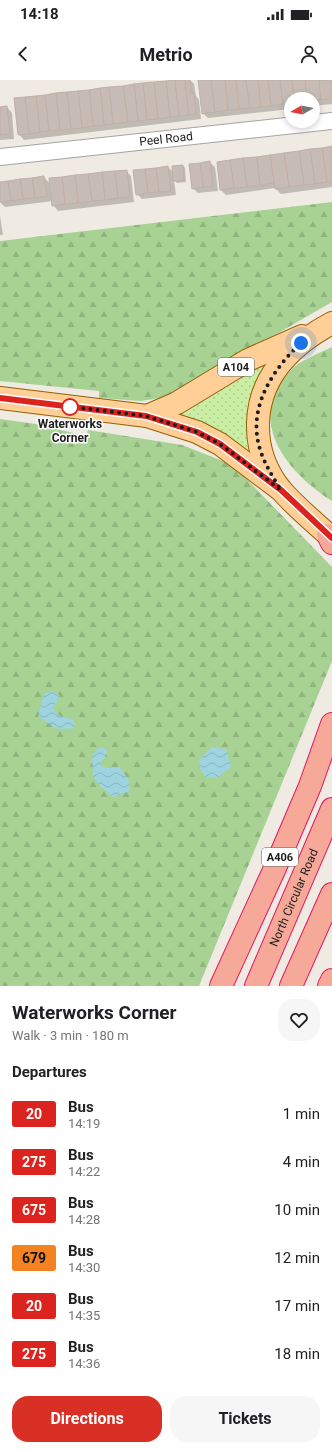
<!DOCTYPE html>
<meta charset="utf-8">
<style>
:root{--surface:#fff;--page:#f6f6f6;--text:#202124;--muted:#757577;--accent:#d93025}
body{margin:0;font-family:Roboto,sans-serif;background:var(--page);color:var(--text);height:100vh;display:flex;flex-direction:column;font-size:15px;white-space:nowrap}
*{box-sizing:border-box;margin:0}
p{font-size:13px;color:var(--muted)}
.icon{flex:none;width:22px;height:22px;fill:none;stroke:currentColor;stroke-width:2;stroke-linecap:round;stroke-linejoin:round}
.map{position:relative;height:906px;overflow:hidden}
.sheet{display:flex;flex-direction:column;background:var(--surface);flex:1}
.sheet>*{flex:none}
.badge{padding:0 8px;border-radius:3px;font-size:14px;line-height:26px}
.needle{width:26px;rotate:260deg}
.fabs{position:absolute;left:284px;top:12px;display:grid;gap:8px}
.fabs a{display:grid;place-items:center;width:36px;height:36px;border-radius:50%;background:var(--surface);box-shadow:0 2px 6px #0003;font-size:20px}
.you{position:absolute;width:20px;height:20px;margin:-10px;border:3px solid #fff;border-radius:50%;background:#1a73e8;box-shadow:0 0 0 6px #1a73e833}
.map>.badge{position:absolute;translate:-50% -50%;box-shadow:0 0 0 2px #fff}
h2{padding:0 12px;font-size:15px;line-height:36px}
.round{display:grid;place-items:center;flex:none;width:42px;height:42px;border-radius:16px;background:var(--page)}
.head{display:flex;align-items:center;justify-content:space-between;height:68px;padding:0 12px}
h1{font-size:19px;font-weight:700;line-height:30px}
.primary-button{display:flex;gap:8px;margin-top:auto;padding:8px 12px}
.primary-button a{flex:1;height:46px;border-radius:16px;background:var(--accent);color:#fff;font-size:16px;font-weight:700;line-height:46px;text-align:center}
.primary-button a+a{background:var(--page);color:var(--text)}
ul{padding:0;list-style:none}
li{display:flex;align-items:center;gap:12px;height:48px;padding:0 12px}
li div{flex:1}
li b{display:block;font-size:15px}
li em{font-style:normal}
li .badge{min-width:44px;font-weight:700;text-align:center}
.status{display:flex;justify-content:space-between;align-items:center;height:28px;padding:0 20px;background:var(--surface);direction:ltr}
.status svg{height:11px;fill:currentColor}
header{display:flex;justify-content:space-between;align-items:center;height:52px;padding:0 12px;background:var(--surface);font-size:18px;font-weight:700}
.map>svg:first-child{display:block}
.grass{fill:url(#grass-dots)}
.forest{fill:url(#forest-firs)}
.water{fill:url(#water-waves)}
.shadow{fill:#0003}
.building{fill:#c7bcb5;stroke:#c2b0a3}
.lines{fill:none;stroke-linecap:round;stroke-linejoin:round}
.minor-casing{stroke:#a4a4a4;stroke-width:18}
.primary-casing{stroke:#966000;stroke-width:24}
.trunk-casing{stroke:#e51763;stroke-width:24}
.minor{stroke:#fff;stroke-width:16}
.primary{stroke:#ffcf97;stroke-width:22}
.trunk{stroke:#f6a998;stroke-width:22}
.line-casing{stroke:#fff;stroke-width:9}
.line{stroke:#dc241f;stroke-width:6}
.walk{stroke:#1d1d1d;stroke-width:4;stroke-dasharray:0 7.2}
.stop-dot{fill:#fff;stroke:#dc241f;stroke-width:2}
.labels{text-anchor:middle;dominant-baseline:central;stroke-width:3;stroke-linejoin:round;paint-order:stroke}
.shield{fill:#fff;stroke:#616161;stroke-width:1}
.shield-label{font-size:11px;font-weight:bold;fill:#1d1d1d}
.street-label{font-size:12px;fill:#1d1d1d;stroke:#fff}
.stop-label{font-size:12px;font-weight:bold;fill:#1d1d1d;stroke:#fff}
</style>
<div class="status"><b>14:18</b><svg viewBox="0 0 49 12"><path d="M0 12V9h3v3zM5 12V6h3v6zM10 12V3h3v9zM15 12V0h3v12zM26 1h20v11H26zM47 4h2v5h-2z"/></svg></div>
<header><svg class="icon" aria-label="back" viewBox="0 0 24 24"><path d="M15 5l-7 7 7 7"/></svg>Metrio<svg class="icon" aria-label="person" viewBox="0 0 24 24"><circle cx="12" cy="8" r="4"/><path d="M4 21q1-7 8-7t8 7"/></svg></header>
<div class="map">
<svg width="332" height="906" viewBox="0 0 332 906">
<defs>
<pattern id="grass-dots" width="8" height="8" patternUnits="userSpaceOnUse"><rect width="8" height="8" fill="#caeea3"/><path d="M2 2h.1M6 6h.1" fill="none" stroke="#adcc8c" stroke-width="1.8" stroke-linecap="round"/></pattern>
<pattern id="forest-firs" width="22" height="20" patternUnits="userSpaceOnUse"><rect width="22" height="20" fill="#a7d293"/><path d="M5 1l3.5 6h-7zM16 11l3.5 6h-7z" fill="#8fb47e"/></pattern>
<pattern id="water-waves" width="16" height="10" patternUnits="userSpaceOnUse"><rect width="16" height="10" fill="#9ed3e0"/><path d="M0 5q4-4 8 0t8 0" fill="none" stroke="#88b5c0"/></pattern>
</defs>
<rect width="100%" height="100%" fill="#efeae2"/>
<path class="grass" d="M258,285L261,286C262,290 249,319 248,328C247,336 251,368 249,371L178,337L177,332Z"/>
<g class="forest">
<polygon points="332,122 332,222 167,317 141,321 99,318 99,311 0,301 0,161"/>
<path d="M332,267V421C285,391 242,337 294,287C304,279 320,273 332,267Z"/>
<polygon points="0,339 36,344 86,356 88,350 182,365 233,385 332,487 332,581 199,906 0,906"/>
</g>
<g class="water">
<polygon points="52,611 60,616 53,628 58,635 74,640 75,648 62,649 55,648 38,636 44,614"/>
<polygon points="102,667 107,670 105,677 99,685 108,688 120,687 129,701 130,711 113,717 101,707 93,697 92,676 96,670"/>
<polygon points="212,667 226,669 231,687 217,698 206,698 200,688 199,680"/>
</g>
<g class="shadow">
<polygon points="179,0 190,0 194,4 196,16 199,20 201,39 24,60 19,54"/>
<polygon points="199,0 332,0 332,24 313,26 313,19 291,19 291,29 208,38 203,33"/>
<polygon points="7,27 12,33 14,59 0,60 0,28"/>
<polygon points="332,67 332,107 281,114 275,108 226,115 221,110 218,83"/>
<polygon points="209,82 215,87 218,111 198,113 193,108"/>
<polygon points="183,86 185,88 186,102 177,103 174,100 176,115 142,119 137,114 168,87 174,93"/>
<polygon points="126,91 131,96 134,122 58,131 53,125 53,121 5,127 0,122 0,103 44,97 50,104"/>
<polygon points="0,136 3,155 0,155"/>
</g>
<g class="building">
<polygon points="175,0 179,36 170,37 166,1"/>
<polygon points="175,0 185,0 189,35 179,36"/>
<polygon points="185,0 190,0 191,14 194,13 196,34 189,35"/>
<polygon points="198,0 211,0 215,32 202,34"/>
<polygon points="211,0 225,0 228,30 215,32"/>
<polygon points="225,0 236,0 239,29 228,30"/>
<polygon points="236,0 246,0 250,28 239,29"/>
<polygon points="246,0 258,0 261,27 250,28"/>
<polygon points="258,0 268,0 271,26 261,27"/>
<polygon points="268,0 280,0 283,24 271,26"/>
<polygon points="280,0 292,0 294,19 291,19 291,23 283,24"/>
<polygon points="292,0 305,0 307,19 294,19"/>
<polygon points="305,0 319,0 321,20 307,19"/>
<polygon points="332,0 332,18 321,20 319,1"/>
<polygon points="166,1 170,37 158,39 154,2"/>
<polygon points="154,2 158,39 147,40 143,3"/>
<polygon points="143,3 147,40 138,41 134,4"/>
<polygon points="134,4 138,41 128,42 123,6"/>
<polygon points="123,6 128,42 113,44 109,7"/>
<polygon points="109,7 113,44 104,45 100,8"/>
<polygon points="100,8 104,45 93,46 89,10"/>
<polygon points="89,10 93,46 82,48 78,11"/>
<polygon points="78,11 82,48 71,49 67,12"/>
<polygon points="67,12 71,49 60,50 56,13"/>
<polygon points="56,13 60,50 49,51 45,15"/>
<polygon points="45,15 49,51 40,52 36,16"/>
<polygon points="36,16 40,52 29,54 25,17"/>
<polygon points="25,17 29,54 18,55 14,18"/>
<polygon points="7,26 10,54 0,55 0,27"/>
<polygon points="332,66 332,102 327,102 322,68"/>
<polygon points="322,68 327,102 315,104 310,69"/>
<polygon points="310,69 315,104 304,105 299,71"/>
<polygon points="299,71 304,105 289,107 284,73"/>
<polygon points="284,73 289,107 275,109 270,75"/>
<polygon points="270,75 274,103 260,105 257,77"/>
<polygon points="257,77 260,105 247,107 243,78"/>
<polygon points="243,78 247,107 234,108 230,80"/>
<polygon points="230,80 234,108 220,110 217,82"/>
<polygon points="210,81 213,106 203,107 200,83"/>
<polygon points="200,83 203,107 192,109 189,84"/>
<polygon points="183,85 184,100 173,101 172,86"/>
<polygon points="168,86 171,111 159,112 156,88"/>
<polygon points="156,88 159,112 148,113 145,89"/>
<polygon points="145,89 148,113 136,115 133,90"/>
<polygon points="127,90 130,117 118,118 115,91"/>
<polygon points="115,91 118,118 105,120 102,92"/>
<polygon points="102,92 105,120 92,121 88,94"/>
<polygon points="88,94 92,121 78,123 75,95"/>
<polygon points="75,95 78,123 65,124 62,97"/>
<polygon points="44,96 47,116 35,118 32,98"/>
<polygon points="62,97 65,124 52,126 49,98"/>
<polygon points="32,98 35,118 23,119 20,99"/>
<polygon points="20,99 23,119 11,121 8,101"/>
<polygon points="8,101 11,121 0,122 0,102"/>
</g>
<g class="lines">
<g class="minor-casing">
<g id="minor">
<path id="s1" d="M0,77L332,41"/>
</g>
</g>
<g class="primary-casing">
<g id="primary">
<path d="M332,243C315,252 299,263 286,277C250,315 249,370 281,410C294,425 317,445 332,458"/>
<polyline points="0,318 147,336 197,352 220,364 281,410"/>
<polyline points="147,336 177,323 248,280 302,256"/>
</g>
</g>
<g class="trunk-casing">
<g id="trunk">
<polyline points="328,455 332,463"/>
<polyline points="221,906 275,788 310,706 332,644"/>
<path id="s2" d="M256,906L332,729"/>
<polyline points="291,906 332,814"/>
<polyline points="329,906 332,900"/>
</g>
</g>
<use href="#minor" class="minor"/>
<use href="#primary" class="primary"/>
<use href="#trunk" class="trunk"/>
</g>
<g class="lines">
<g class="line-casing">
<polyline id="line" points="0,318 146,336 197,352 220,364 281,410 332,458"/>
</g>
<use href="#line" class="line"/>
<path class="walk" d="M70,327L66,326L146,336L197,352L220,364L281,410C274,399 267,388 262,375C245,332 270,292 301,263"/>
</g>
<circle class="stop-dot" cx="70" cy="327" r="8"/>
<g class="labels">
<g class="shield">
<rect x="218" y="278" width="36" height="18" rx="3"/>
<rect x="262" y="768" width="36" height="18" rx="3"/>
</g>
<g class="shield-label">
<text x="236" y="287">A104</text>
<text x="280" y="777">A406</text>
</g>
<g class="street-label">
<text stroke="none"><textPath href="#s1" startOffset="167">Peel Road</textPath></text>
<text stroke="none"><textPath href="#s2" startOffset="96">North Circular Road</textPath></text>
</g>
<g class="stop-label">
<text x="70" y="344">Waterworks<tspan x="70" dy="14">Corner</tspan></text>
</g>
</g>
</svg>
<div class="fabs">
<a><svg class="needle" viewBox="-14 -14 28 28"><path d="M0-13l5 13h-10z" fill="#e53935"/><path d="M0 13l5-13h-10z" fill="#757577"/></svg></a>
</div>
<div class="you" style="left:301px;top:263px"></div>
</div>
<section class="sheet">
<div class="head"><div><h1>Waterworks Corner</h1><p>Walk · 3 min · 180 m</p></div><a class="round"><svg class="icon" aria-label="heart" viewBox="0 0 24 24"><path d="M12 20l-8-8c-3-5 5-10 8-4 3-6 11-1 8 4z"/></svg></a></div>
<h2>Departures</h2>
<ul>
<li><span class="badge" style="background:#dc241f;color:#fff">20</span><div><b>Bus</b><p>14:19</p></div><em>1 min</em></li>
<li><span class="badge" style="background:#dc241f;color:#fff">275</span><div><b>Bus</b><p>14:22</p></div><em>4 min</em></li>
<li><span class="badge" style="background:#dc241f;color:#fff">675</span><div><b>Bus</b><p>14:28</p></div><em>10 min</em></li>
<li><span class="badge" style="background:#f58220;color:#111">679</span><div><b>Bus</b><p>14:30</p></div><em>12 min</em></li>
<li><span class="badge" style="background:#dc241f;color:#fff">20</span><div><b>Bus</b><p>14:35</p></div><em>17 min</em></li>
<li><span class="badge" style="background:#dc241f;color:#fff">275</span><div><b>Bus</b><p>14:36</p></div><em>18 min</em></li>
</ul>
<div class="primary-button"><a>Directions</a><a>Tickets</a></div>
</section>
